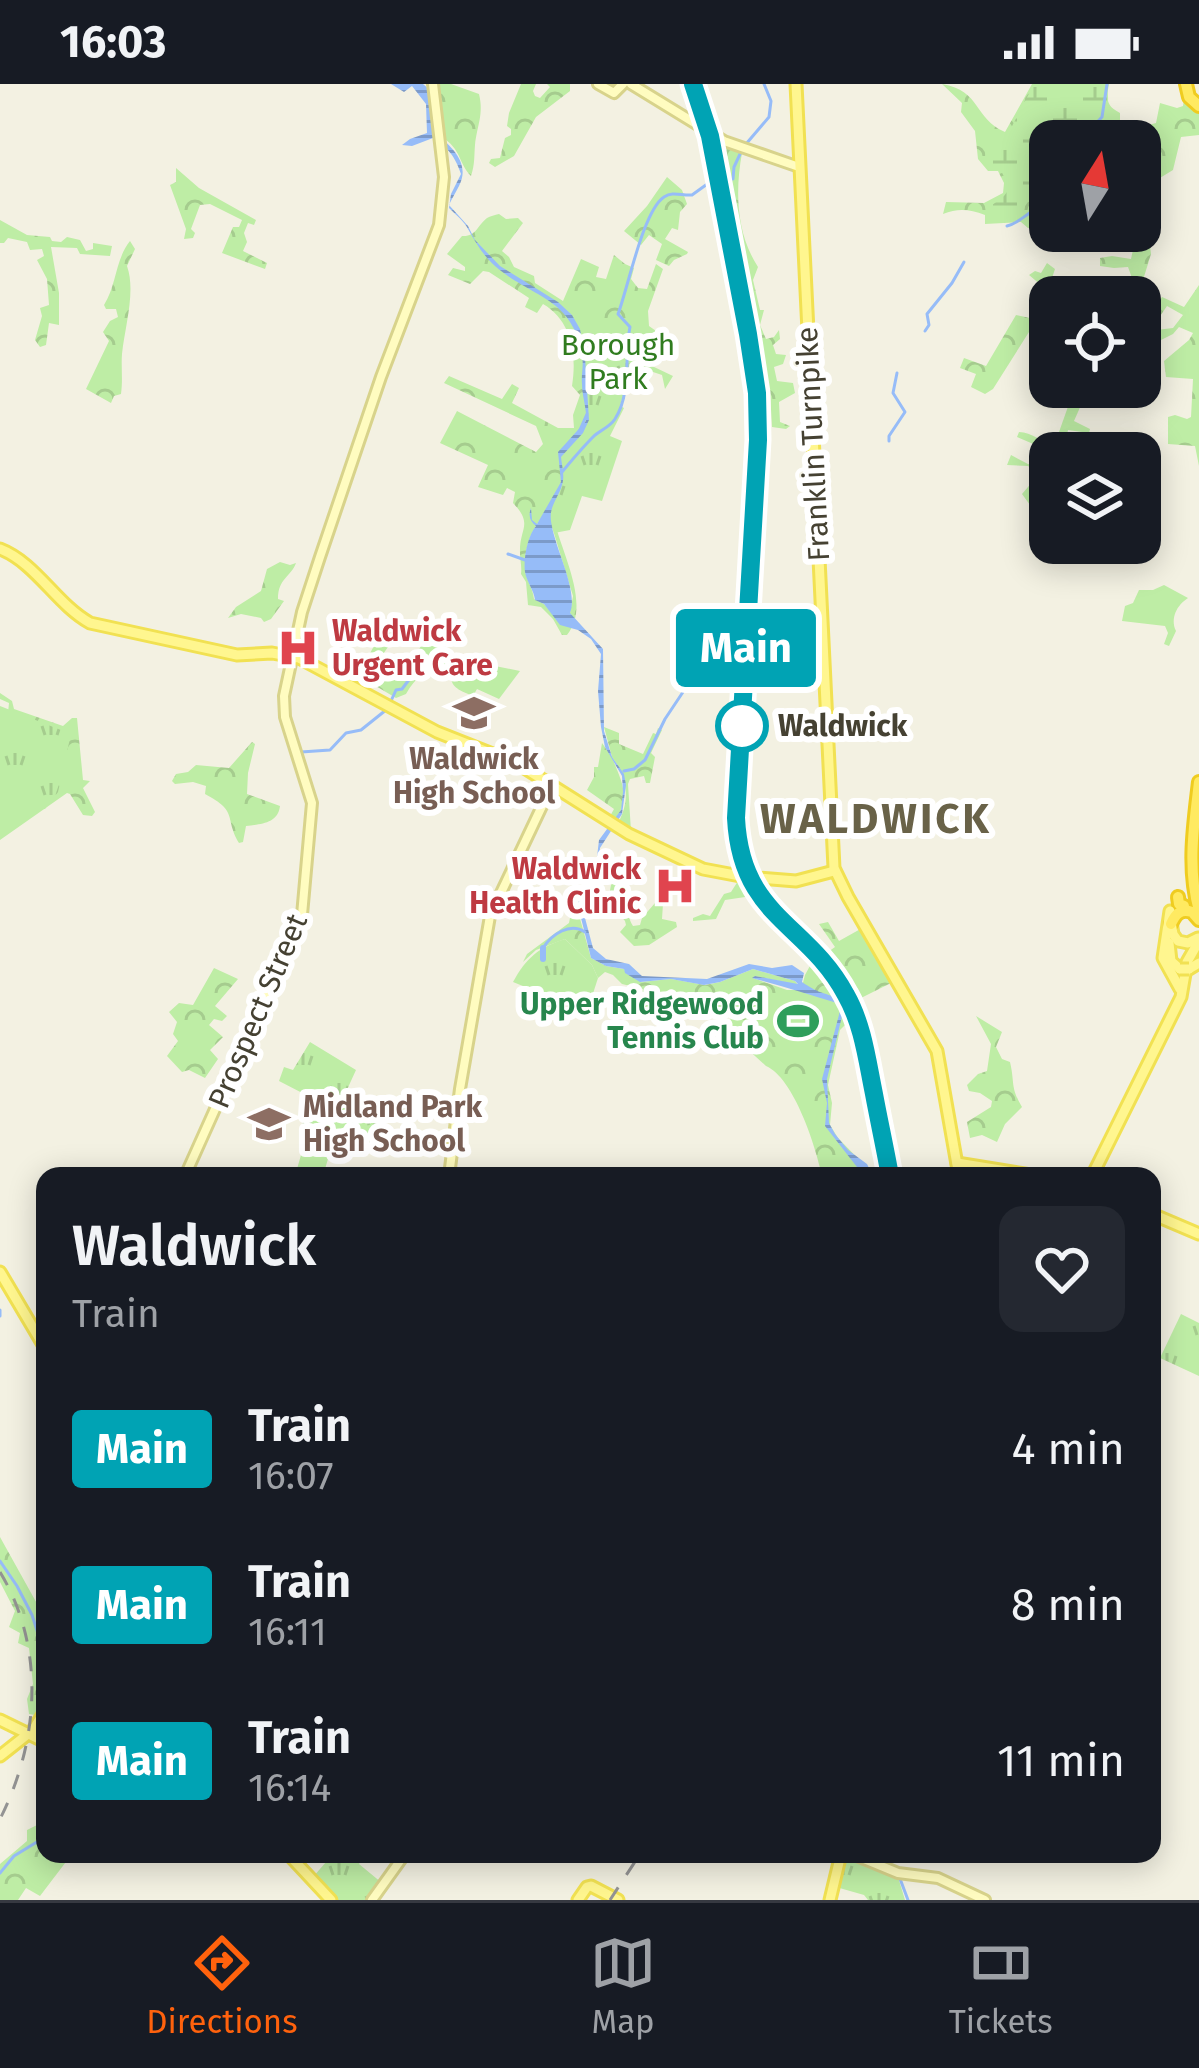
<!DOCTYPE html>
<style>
:root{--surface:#171b24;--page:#242831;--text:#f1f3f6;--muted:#9ea1a6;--line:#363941;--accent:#ff620d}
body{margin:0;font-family:"Fira Sans",sans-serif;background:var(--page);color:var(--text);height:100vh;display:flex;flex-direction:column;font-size:45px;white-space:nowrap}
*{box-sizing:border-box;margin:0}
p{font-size:39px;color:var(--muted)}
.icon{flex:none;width:66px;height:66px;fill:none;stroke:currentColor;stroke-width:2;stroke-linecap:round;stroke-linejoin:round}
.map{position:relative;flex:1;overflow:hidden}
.side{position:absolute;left:36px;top:1083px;width:1125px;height:696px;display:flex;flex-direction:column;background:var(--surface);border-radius:24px;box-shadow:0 6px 30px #0003}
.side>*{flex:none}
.badge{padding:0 24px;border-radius:9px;font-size:42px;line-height:78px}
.needle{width:78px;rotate:11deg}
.tools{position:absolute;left:1029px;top:36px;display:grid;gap:24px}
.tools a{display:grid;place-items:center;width:132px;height:132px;border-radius:24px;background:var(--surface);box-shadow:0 6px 30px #0003;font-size:60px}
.map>.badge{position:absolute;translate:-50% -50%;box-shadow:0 0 0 6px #fff}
.round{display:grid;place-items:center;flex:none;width:126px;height:126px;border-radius:24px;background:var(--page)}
.overview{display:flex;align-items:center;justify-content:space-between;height:204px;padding:0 36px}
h1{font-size:57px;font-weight:600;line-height:90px}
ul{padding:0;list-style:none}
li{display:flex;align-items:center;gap:36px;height:156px;padding:0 36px}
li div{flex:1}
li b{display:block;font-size:45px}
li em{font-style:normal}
li .badge{min-width:132px;font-weight:700;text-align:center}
.status{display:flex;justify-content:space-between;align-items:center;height:84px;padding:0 60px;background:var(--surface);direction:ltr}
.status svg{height:33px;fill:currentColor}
.dock{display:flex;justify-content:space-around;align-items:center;height:168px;border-top:3px solid var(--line);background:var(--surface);font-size:33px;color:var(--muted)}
.dock a{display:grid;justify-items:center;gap:6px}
.dock .active{color:var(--accent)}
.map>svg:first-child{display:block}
.green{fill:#beeda5}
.forest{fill:url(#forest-crowns);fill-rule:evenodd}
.wetland{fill:url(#wetland-marsh)}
.park{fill:url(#park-tufts)}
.water{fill:url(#water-rules)}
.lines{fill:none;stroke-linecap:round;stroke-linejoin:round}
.stream{stroke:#96bcf8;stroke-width:3}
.canal{stroke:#96bcf8;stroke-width:6}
.secondary-casing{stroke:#d8d38b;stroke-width:14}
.primary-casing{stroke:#f1e152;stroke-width:15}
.highway-casing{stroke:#efcc20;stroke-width:16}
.secondary{stroke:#fffcc0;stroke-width:8}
.primary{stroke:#fff68f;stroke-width:9}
.highway{stroke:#ffea61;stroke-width:10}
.rail{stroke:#939393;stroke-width:3;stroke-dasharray:15 15;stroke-linecap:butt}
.primary-bridge-casing{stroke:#f1e152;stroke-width:15;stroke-linecap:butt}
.primary-bridge{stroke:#fff68f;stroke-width:9}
.line-casing{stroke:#fff;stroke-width:27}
.line{stroke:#00a3b4;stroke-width:18}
.stop-dot{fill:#fff;stroke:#00a3b4;stroke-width:6}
.labels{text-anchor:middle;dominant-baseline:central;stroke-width:12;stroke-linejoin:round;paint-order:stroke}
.park-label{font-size:30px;fill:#307c1f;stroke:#fff}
.street-label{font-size:30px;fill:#454132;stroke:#fff}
.health-label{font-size:30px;font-weight:bold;fill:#be3a42;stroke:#fff;text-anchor:start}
.stop-label{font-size:30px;font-weight:bold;fill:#454132;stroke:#fff;text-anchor:start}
.education-label{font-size:30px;font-weight:bold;fill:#785e54;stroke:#fff}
.leisure-label{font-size:30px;font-weight:bold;fill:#27864d;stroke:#fff;text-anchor:end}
.district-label{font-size:42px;font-weight:bold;letter-spacing:3px;fill:#696248;stroke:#fff}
</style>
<div class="status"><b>16:03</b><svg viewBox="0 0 49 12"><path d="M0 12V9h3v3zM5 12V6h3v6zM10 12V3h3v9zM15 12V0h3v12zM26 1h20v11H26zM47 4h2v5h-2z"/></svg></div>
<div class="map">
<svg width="1199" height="1816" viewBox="0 0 1199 1816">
<defs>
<pattern id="forest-crowns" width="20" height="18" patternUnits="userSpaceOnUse" patternTransform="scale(3)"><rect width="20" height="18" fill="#beeda5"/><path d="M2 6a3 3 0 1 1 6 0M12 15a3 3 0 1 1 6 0" fill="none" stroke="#a5cc8e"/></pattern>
<pattern id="wetland-marsh" width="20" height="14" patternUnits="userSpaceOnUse" patternTransform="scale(3)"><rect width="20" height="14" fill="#beeda5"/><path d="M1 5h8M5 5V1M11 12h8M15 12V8" fill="none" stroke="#a5cc8e"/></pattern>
<pattern id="park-tufts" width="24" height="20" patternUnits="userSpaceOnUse" patternTransform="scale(3)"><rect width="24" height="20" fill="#beeda5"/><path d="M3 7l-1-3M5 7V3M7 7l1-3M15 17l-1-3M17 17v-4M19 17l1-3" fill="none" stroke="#a5cc8e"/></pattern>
<pattern id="water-rules" width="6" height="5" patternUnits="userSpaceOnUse" patternTransform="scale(3)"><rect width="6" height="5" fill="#96bcf8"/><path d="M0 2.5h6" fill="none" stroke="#7c9ac9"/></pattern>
</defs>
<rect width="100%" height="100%" fill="#f3f1e2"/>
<path class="green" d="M1164,501L1188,514C1177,521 1170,534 1176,547L1169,562L1164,560L1168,549L1165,542L1122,537L1125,522L1133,519L1139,506H1153Z"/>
<g class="forest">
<path d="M437,0H451L479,10C484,30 477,42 475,61C474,73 475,80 471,92C459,80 462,68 445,55Z"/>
<polygon points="521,0 536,0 533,7 535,12 540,14 550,3 547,0 570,0 570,7 536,33 514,72 495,83 489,79 491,75 500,74 505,54 511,51 511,45 507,42 509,29"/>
<path d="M942,0C982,7 973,34 1005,48L1032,0H1109C1106,15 1106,22 1120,29V38L1090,36L1050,57V121L1034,122L1039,143L1028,144L1021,138L985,140V131C969,125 958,124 943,130L946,118L984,119L1003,109L1004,99L998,87H988L978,75L975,47L961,28L962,19Z"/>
<polygon points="1184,15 1199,26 1199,51 1181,53 1173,86 1155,97 1147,138 1151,170 1143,196 1157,207 1151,217 1144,217 1144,208 1139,205 1122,213 1110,213 1107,205 1132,194 1128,183 1114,184 1100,182 1100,174 1112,172 1131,175 1136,152 1130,147 1140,147 1140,111 1145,110 1150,96 1147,93 1140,94 1140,82 1149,86 1157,81 1150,56 1129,46 1156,39 1160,19 1177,24 1183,22"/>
<path d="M714,55L742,69C735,107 736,149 758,183L753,196L760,226H764L760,241L766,255L774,253L779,246L780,255L773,261L776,270L786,271L783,280L774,283L777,297L793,299L795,309L779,318L780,338L790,342L786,345L772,343L770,307L759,267Z"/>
<polygon points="176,84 199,104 256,136 254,141 248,139 244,149 247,158 243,167 267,179 265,185 222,169 233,143 239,143 242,136 210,120 200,121 191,145 195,149 193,154 184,155 186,145 170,101 176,98"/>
<polygon points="667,93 682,106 687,120 680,128 678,146 672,144 665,155 688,168 687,170 674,176 669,182 656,176 662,160 649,151 641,161 624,147 647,122"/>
<path d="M499,130L506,135L518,134L523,139L502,167L509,173L514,183L534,192L535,199L563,217L581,175L599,183L596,193L606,195L614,171L625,180L634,184L631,195L638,204L647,205L656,180L663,185L648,227L649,242L666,254L652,282L673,292L665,305L662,291L650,287L636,305L622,304L588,400L555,439C563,472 591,522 567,551H562L553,535L541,523L528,521L526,498L521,490C522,483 520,476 520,469C519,444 534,441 513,419L515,408L507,404L503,411L478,403L488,381L440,359L457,327L536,368L543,360L536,342L444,299L449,292L502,315L512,300L519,304L512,319L558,344H574L573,331L580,311L572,302C577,271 572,237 543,220L537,229L525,223L529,214L489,188L483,187L470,200L448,191L453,184L465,187V183L447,170L462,152C476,153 477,142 487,134C490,132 495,131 499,130ZM545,429L553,446L573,512L570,529L559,537L544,520L534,515C533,504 526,496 525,485C524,462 532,445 545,429Z"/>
<polygon points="0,136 27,151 50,153 52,157 61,158 67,153 80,156 86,167 93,165 93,159 112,162 110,172 80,170 77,164 51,163 59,209 59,241 49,239 46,261 40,263 35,256 42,232 40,224 49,221 47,195 37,176 44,172 42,165 30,166 27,158 8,154 4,159 0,159"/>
<path d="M130,157L135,165L127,182C136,207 125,242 122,270C121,283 123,296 121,310L114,312L111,319L86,305L109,257L103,248L110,237L118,233L116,225H106L104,221C117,200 115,176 130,157Z"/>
<polygon points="1047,179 1055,185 1052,194 1060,212 1083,212 1050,213 1050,218 1041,229 1045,242 1029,248 993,305 985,310 971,303 976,290 960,284 964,274 986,282 1016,231 1030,234 1048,207 1029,191 1035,187 1041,189"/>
<polygon points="1199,201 1199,382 1195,362 1168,360 1168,333 1175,331 1187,335 1191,333 1193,295 1166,293 1164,277 1189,256 1193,249 1179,243 1173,250 1155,259 1149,254 1156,246 1173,244 1183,231 1167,222 1150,247 1143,240 1162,213 1184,223"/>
<path d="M1075,303H1089L1074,337L1090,345L1089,349L1068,346L1065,360L1085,369H1050V402L1039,407L1030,421L1022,410L1039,390L1028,382L1007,381L1011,371L1028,380L1037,381L1042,367L1038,362L1017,353L1019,348C1032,348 1041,358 1054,362Z"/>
<path d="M280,478L290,481L296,479C291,493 278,494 278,515L284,517L271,535L264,538L261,534L241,530L228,534L236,523L261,507L267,485Z"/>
<path d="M380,551L383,552L384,559L388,563L374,583L381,589L384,585L397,590L405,597L423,557L473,578C441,585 426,576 406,610L396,614L364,595L357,593Z"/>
<polygon points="0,609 12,617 14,625 63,642 72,634 77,634 83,696 90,697 83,704 95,728 92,732 83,731 70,710 67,709 0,756 0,707 9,619 0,615"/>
<path d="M604,643L619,649V660L643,670L653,649L656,650L658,644L662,646L651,669L655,673L650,699H646L644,692L630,695L628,700L631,747L618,739C631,716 627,694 612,673C622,700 630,708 616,738L609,734L614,725L587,706L594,693V683H598L602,659L612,673Z"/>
<path d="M252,658L255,660L248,689L247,710L280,722C278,740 260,740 246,742L243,758L239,759C224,733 239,728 205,710L206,702L193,698L175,700L172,697L176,690L188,688L196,681L229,684Z"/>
<path d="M616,796L623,797C632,812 624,828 633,842L640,841L642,834L655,819L663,820L662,835L676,838L677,843L649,861L634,862L620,848L626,841L625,837L608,817L611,801Z"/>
<path d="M738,797L748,799L772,831L818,875L835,863L819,840L828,838L839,857L864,843L895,897L861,914L862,926L868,938L866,942L848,938L840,946L828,1001L832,1019L830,1041L838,1054L875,1092H822C816,1063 794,994 766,982L731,950L730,925L658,917L646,934L639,931L643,905L622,900L613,891L605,888L598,894L592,881L565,855L536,866L523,878L527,870L569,839L574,813L591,874L606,882L624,885L626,889L641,898L671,895L705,901L720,898L753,885L795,897L798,901L755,892L753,894L787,906H801L805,891L812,878L771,838L752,812L725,816L716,835L693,837V834L703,830L710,832L724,810L731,808Z"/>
<polygon points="214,884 238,895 215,922 227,932 222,937 214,935 209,941 223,953 210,966 218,975 205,994 189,986 182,988 167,972 178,957 173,950 177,938 169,928 179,919 193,921"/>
<path d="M976,932L1002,948L996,963L1002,975L1010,978C1015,999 1010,1003 1022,1023L1005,1040L997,1058L982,1051L970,1054L967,1038L991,1023L992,1017L980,1009L969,1007L967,1001L978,990L987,987L991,960Z"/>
<polygon points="0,1453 45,1534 45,1612 41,1612 35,1631 29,1630 27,1615 33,1600 29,1564 18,1559 20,1549 9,1543 15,1527 0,1498"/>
<polygon points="45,1737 45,1770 72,1770 40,1812 26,1804 18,1816 0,1816 0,1780 27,1757 27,1746"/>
</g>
<path class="wetland" d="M1034,0H1106C1113,28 1101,32 1093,57H1050V115H1033L1007,129L987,125L1004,112L1010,104L998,81L984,80L986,66L993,54L1009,48Z"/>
<g class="park">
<path d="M573,241L666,254C653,276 647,298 623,312L620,322L624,324L610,352L622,357L602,417L582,412L570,446L554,449L548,429L562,398V372L586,336C585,306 588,268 573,241Z"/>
<path d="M485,580L520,587L499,615L477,605L473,612C464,608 452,605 451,594L432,585L438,582Z"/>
<polygon points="0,622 71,650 58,708 45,725 0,724"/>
<path d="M565,855L592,881L598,894L587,928L513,898C526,874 539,863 565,855Z"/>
<polygon points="310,958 356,986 340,1021 377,1039 369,1059 360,1055 347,1075 330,1068 323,1092 295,1092 301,1071 299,1053 310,1013 279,997 284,983 293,986"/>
<polygon points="1181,1230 1199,1239 1199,1292 1160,1274"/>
<polygon points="333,1770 366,1770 359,1780 382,1799 370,1816 336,1816 313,1793"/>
<polygon points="846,1770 898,1793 905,1816 868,1816 864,1811 836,1803"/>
</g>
<path class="water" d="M391,0H423L430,6L435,49C451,62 471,79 459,102C456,108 452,114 449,121L468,142L475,156L500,182L558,218L572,231L580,245L585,273L589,336L583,349L561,373C562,383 565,392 562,401C558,415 549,422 551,437C554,463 579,507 570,529L603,565L604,647L612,673L624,690L626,701L622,730L600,764L598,792L576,799L574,802L581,819L593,864L606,875L629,880L642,892L707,895L749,880L772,884L792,881L804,889L802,898C818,909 822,908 837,914L843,928L827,995L829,1039L835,1050L848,1066L867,1080L873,1092H864L825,1042L827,1019L822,995L840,927L837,919C808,910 781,902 752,894L755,892L798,900L795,897L753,885L720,898L704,901L671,895L640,898L625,889L624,885L606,882L591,874L576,814L572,812L574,795L589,794L595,790L599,756L621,726L623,708L622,692L605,663L601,643L598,607L601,570L591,555L578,546L560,541L544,520L535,516C534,506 527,499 525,488C523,474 528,451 536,442C530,437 528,432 531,424L532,436L537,440L561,398L558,368L586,337C587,324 582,313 582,300C581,291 584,281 582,272C573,213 533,215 495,182C482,170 476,159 468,145C464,137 455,130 449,124L451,110L461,90C455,72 448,64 433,54L412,62L402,61L410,55L427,49L426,20L412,2L404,8Z"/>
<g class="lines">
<g class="stream">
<polyline points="1079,57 1102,33 1107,0"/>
<polyline points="746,60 769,33 771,17 764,0"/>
<polyline points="722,96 733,95 734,83 741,68"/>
<path d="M1007,142C1020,139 1027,128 1041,123L1045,109H1050"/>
<polyline points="925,247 929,241 927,230 952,199 964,178"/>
<polyline points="579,348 587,330"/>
<polyline points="889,357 889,352 905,328 893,309 897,289"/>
<path d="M562,388C572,376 582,364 593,353C600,346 609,344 615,335C632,309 624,271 630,243L618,230C628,204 643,127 664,113C673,107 682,112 692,111L710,98L716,97"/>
<polyline points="508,470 525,476"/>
<polyline points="443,574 458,573"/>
<polyline points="391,617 396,606 402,605 414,589 438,573"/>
<polyline points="301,668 330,666 346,649 361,646 386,626"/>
<polyline points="624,687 634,685 645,676 665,635 697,587 704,557 705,527"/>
<path d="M543,864C552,850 570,838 585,848"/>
<polyline points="0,1226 0,1232"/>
<polyline points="0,1477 17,1502 32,1531 45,1571"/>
<polyline points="0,1789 14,1772 45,1753"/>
<polyline points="899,1792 908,1816"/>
</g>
<polyline class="canal" points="543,875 543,864"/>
<g class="secondary-casing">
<g id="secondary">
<polyline points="598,0 614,9 623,0"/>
<polyline points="631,0 724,57 799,83"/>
<polyline points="185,1092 302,831 312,719 285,633 284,612 302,528 320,473 381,293 439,141 444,93 433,0"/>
<polyline points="449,1092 460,1005 490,832 552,701"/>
<polyline points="852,1770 898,1789 938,1794 985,1816"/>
<polyline points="372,1816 405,1770"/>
</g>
</g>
<g class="primary-casing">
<g id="primary">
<polyline points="796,0 834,784 848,813 937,967 959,1092"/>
<path d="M0,465C36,479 56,520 90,539L237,571L272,569L299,574L437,648L518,680L629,750L703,785L740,792"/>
<polyline points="758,794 796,797 834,787"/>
<polyline points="1170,827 1163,874 1180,905"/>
<polyline points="1171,838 1173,850 1178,857 1188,859 1198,854"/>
<polyline points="1169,859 1171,877 1180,885"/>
<polyline points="1189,885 1199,879"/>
<polyline points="957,1079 1037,1092"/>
<polyline points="1092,1092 1181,913 1187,878 1199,857"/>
<polyline points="1152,1130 1199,1150"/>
<polyline points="0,1188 45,1264"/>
<polyline points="0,1636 45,1658"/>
<polyline points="0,1672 33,1646 45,1627"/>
<polyline points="288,1770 331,1816"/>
<polyline points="578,1816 587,1803 591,1802 618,1816"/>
<polyline points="830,1816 841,1770"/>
</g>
</g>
<g class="highway-casing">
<g id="highway">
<polyline points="1186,0 1189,13 1199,22"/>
<path d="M1199,698C1194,741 1187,784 1199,827"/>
<polyline points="1178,813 1179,820 1184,822"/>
<path d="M1171,840C1175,831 1180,824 1192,828L1199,836"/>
</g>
</g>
<use href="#secondary" class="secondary"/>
<use href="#primary" class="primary"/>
<use href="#highway" class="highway"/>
<g class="rail">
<path d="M693,0L715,80L750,264L758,330L736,734C739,828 802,836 842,903C868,947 882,1040 889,1092"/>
<path d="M0,1488C46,1564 39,1658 0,1735"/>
<polyline points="610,1816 640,1770"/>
</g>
<g class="primary-bridge-casing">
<g id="primary-bridge">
<polyline points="740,792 758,794"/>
<polyline points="1180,885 1189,885"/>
</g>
</g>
<use href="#primary-bridge" class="primary-bridge"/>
</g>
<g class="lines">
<g class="line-casing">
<path id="line" d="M693,0L710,52L748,250L757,309L758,356L736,734C741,834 807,838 846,911C863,941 867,976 874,1010C879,1037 885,1064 890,1092"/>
</g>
<use href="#line" class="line"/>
</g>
<defs>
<g id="hospital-bare" transform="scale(3.24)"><path d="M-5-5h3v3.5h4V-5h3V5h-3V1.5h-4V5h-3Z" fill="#e0444e" stroke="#fff" stroke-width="2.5" paint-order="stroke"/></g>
<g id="school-bare" transform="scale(3.24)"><path d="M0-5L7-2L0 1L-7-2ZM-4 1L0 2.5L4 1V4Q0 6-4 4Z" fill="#8d6e63" stroke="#fff" stroke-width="2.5" paint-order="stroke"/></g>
<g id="stadium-bare" transform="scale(3.24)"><path d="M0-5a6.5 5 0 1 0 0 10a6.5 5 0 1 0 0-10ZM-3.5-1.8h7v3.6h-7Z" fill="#2e9e5b" stroke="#fff" stroke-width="2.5" paint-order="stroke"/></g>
</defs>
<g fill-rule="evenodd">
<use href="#hospital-bare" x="298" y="564"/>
<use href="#school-bare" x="474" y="629"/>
<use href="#hospital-bare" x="675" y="802"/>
<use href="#stadium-bare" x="798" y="937"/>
<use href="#school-bare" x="269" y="1040"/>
</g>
<circle class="stop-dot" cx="742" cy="642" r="24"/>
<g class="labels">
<g class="park-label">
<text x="618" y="261">Borough<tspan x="618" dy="34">Park</tspan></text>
</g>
<g class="street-label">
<text transform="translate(813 360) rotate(-93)">Franklin Turnpike</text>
<text transform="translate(258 927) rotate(-67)">Prospect Street</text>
</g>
<g class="health-label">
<text x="332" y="547">Waldwick<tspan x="332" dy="34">Urgent Care</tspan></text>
<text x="641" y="785" text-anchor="end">Waldwick<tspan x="641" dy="34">Health Clinic</tspan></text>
</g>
<g class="stop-label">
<text x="778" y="642">Waldwick</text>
</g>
<g class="education-label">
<text x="474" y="675">Waldwick<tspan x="474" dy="34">High School</tspan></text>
<text x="303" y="1023" text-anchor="start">Midland Park<tspan x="303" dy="34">High School</tspan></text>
</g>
<g class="leisure-label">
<text x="764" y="920">Upper Ridgewood<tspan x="764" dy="34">Tennis Club</tspan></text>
</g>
<g class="district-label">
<text x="876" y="735">WALDWICK</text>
</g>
</g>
</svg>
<div class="tools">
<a><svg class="needle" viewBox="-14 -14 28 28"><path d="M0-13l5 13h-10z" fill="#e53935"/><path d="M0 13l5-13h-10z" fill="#9ea1a6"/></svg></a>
<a><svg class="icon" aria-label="locate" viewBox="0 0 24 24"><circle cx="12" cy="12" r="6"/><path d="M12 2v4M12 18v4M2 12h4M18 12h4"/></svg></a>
<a><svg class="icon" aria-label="layers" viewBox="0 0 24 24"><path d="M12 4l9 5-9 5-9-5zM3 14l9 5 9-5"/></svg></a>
</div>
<b class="badge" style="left:746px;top:564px;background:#00a3b4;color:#fff">Main</b>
<section class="side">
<div class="overview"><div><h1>Waldwick</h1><p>Train</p></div><a class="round"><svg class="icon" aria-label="heart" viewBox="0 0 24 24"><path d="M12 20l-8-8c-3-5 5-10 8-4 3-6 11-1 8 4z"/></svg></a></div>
<ul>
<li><span class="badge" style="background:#00a3b4;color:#fff">Main</span><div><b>Train</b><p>16:07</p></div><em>4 min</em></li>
<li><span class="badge" style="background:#00a3b4;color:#fff">Main</span><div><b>Train</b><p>16:11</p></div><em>8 min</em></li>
<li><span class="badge" style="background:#00a3b4;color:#fff">Main</span><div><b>Train</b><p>16:14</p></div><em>11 min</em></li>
</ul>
</section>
</div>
<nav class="dock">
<a class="active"><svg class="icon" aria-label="directions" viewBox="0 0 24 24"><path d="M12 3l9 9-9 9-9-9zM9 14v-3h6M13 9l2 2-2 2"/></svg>Directions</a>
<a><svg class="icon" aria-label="map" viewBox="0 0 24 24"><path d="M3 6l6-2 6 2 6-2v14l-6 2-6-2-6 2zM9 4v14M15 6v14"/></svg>Map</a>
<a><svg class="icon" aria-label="tickets" viewBox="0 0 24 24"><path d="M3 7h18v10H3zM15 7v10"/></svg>Tickets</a>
</nav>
